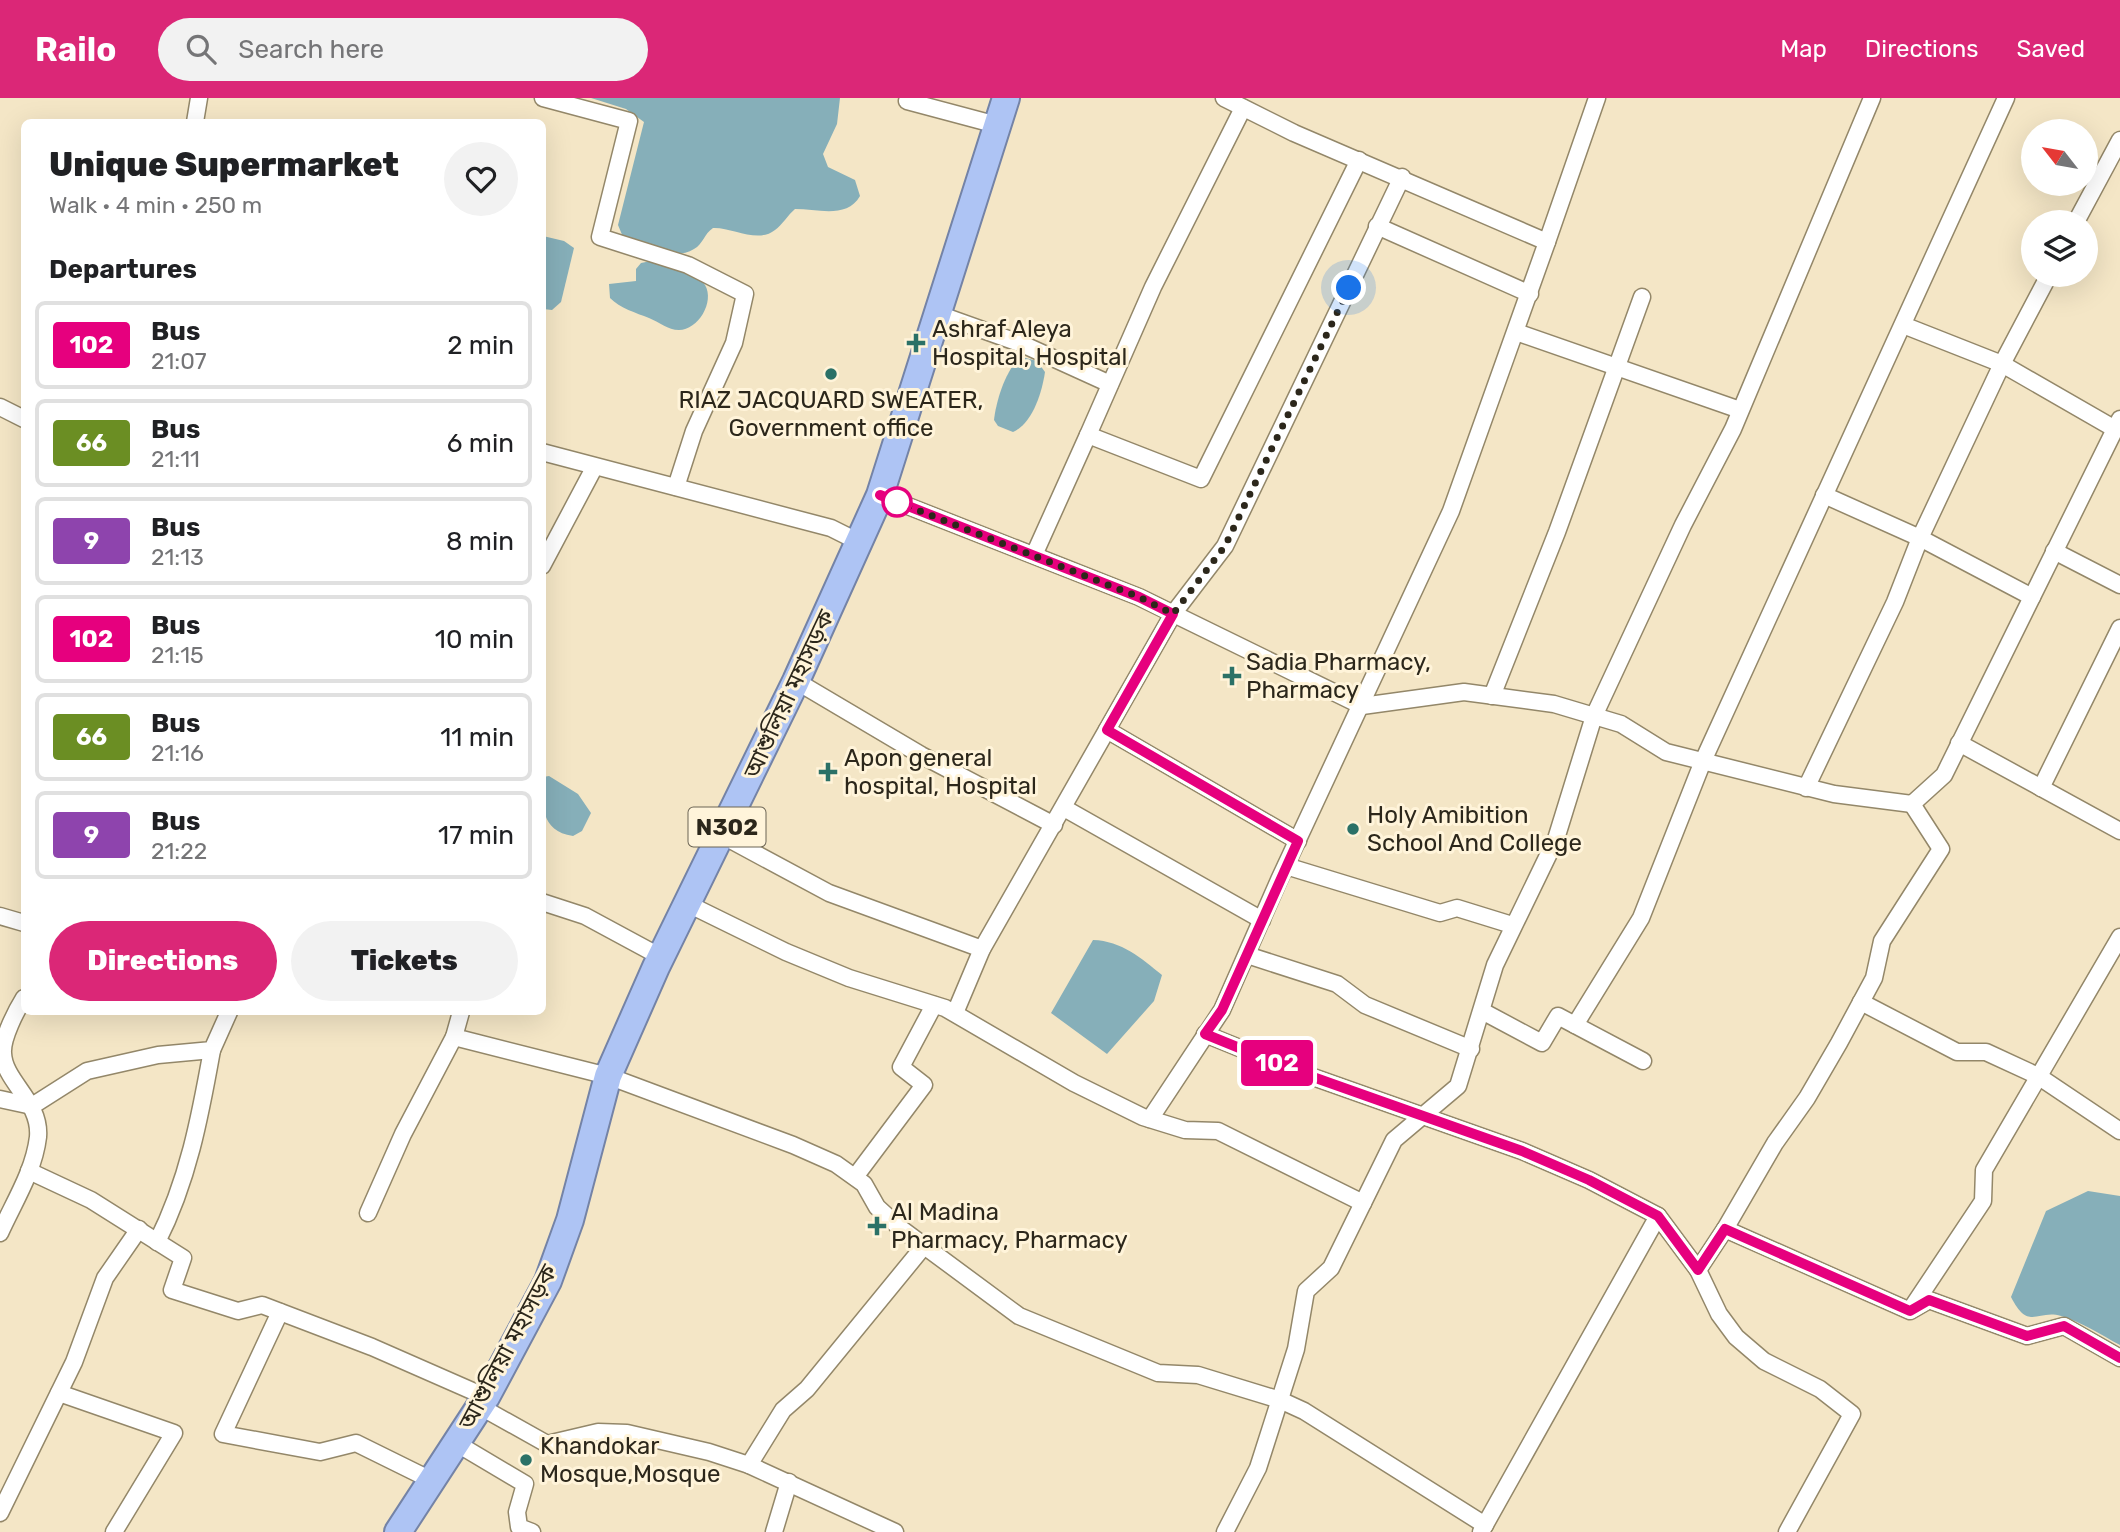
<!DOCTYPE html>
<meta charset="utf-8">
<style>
:root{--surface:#fff;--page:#f2f2f2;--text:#202124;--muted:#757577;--line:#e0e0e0;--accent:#db2777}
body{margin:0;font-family:Rubik,"Noto Sans Bengali",sans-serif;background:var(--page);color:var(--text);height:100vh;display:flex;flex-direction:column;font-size:26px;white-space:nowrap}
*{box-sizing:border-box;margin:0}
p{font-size:23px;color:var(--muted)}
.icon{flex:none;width:38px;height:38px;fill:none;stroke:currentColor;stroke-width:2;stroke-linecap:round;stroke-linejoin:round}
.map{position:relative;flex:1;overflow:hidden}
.details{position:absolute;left:21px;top:21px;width:525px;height:896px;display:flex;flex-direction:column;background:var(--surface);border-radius:10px;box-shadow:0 7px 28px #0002}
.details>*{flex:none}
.badge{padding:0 14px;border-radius:5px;font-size:24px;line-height:46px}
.needle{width:46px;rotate:301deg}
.fabs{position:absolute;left:2021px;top:21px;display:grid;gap:14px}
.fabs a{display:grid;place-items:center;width:77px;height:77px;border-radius:50%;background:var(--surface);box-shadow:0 7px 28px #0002;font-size:35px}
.you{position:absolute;width:35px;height:35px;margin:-18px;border:5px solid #fff;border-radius:50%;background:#1a73e8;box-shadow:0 0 0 10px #1a73e833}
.map>.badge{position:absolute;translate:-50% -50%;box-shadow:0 0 0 4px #fff}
h2{padding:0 28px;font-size:26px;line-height:63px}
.round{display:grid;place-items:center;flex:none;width:74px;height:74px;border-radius:37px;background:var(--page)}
.summary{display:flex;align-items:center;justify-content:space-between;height:119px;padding:0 28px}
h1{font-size:33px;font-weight:800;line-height:52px}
.primary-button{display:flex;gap:14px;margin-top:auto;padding:14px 28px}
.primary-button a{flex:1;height:80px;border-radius:42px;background:var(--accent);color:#fff;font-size:28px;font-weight:800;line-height:80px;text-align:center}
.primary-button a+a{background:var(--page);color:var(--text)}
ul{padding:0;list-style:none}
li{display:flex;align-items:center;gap:21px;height:88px;margin:0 14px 10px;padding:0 14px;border:4px solid var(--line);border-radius:10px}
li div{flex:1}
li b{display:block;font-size:26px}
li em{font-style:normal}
li .badge{min-width:77px;font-weight:700;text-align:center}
header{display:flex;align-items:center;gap:42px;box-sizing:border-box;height:98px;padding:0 35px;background:var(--accent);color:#fff}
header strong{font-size:33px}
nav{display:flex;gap:38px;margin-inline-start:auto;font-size:24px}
.search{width:490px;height:63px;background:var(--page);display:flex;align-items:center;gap:18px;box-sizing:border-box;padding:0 24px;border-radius:38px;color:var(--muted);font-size:26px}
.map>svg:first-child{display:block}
.water{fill:#86afb9}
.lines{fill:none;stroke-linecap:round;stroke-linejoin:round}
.minor-casing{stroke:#938769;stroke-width:19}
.trunk-casing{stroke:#7483a6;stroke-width:30}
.minor{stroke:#fff;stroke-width:16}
.trunk{stroke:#aec4f4;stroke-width:26}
.line-casing{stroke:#fff;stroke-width:16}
.line{stroke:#e6007e;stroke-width:10}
.walk{stroke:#2c271b;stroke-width:7;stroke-dasharray:0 12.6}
.poi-dot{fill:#2b7167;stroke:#fff4da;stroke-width:2.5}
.stop-dot{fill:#fff;stroke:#e6007e;stroke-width:3.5}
.labels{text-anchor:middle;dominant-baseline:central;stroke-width:6;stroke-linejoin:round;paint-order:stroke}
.shield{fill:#fff4da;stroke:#6b6454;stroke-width:2}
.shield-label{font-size:23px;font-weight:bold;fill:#2c271b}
.poi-label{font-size:24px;fill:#2c271b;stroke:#fff4da;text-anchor:start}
.street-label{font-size:24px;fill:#2c271b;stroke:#fff4da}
</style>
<header>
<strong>Railo</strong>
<div class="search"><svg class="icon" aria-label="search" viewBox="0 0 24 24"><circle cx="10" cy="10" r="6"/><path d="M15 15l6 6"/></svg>Search here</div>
<nav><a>Map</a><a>Directions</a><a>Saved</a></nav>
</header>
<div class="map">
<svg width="2120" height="1434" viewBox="0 0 2120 1434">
<rect width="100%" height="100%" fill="#f4e6c6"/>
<g class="water">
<path d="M591,0H840L837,26L823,56L828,69L855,82L860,98C847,121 818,111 795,111C788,117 782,127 775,132C758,146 732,129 713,130C704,136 703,146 694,151C673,164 643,147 623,139L618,127L644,24L626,11Z"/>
<polygon points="543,138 564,143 574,150 561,204 552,212 543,211"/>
<path d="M651,163C668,165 695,172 705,187C715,204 698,232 679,232C668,232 659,224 649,220C636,215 620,210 610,200L609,186L636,183V171L641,165Z"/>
<path d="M1022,259L1037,263L1045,274C1042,294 1033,325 1013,334L998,328L994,322C996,304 1006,269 1022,259Z"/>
<path d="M549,678L578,696L591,715L582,733L573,738C540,733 542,706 543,679Z"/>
<path d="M1093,842C1122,843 1141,860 1162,877L1154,903L1107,956L1051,915Z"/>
<path d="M2088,1093L2120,1098V1247C2101,1237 2082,1224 2061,1218C2037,1211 2029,1234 2011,1199L2046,1113Z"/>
</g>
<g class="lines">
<g class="minor-casing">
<g id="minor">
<polyline points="543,0 629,23 600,139 688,167 745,196 734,245 694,333 676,389"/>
<polyline points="908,0 907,3 997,27"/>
<polyline points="195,24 199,0"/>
<polyline points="2076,124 2120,42"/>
<polyline points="1377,128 1530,196"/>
<polyline points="1547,144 1597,0"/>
<polyline points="938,216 1022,246 1110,286"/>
<polyline points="1903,227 2002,266 2115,331"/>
<polyline points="1516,234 1740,312"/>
<polyline points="0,309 24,321"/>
<polyline points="1088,337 1153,189 1243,10"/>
<polyline points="542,354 831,430 859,444"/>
<polyline points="880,397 1139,499 1362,608 1464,594 1554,606 1621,626 1666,654 1834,696 1912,706 1944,677 2120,321"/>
<polyline points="1824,397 1920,440 2032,499"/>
<polyline points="2054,453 2120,487"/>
<polyline points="1034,457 1088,337 1201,381 1359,62"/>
<polyline points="542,468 594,370"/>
<polyline points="796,583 921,657 1054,727"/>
<polyline points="1492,598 1557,434 1642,199"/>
<polyline points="1107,632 1298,743"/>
<polyline points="1959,645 2120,733"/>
<polyline points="1806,690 1895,504 1920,440 2002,266 2049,177"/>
<polyline points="2041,690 2120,530"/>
<polyline points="1064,710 1262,822"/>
<polyline points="723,738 829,795 982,851"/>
<polyline points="1286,768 1440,815 1457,810 1512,827"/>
<polyline points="542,804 585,818 661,859"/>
<polyline points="688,806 786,854 849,880 945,910 1074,985 1143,1019 1185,1032 1218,1033 1363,1105"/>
<polyline points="0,818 24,825"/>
<polyline points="1247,857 1337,886 1365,907 1471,951"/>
<polyline points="1861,904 1957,954 1986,954 2038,978 2120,1033"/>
<polyline points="1482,913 1542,945 1558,918 1643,963"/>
<polyline points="461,914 454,939 608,978 793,1047 836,1066 864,1086 877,1109 900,1130 1019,1218 1158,1275 1198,1277 1280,1302 1304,1313 1485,1427"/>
<polyline points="955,915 982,851 1173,516 1225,448 1402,79"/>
<polyline points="1575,927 1641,820 1703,663 2006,0"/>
<polyline points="1205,936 1296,973 1522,1053 1589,1082 1658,1118 1698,1172 1719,1216 1736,1239 1764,1263 1820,1291 1852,1316 1787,1434"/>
<polyline points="0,1001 32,1008 87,973 158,957 212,952 229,914"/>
<polyline points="1150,1021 1222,912 1279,782 1451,413 1547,144 1294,35 1224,0"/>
<polyline points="29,1073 91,1102 183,1160 172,1192 238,1213 262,1207 372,1249 486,1299"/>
<polyline points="855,1079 924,987 901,969 934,907"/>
<polyline points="368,1115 403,1036 454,939"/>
<polyline points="1725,1131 1775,1045 1807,1000 1839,945 1874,880 1882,843 1941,751 1912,706"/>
<path d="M0,1135C14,1104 34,1073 38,1039C41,1003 4,984 3,955C2,940 16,913 24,900"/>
<path d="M157,1144C188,1083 200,1019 212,952"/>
<polyline points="1698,1172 1725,1131 1910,1213 1929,1202 2027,1238 2064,1228 2120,1260"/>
<polyline points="1913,1208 1983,1103 1984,1072 2120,839"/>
<polyline points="280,1214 223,1336 320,1354 356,1345 431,1382"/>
<polyline points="59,1295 174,1335 114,1434"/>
<polyline points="479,1308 547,1346 598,1334 627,1335 709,1354 749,1367 895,1434"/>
<polyline points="456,1345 525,1386 517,1414 519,1429 532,1434"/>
<polyline points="749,1367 783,1312 807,1291 924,1148"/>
<polyline points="0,1415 74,1264 105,1180 139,1131"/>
<polyline points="774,1434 789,1384"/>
<polyline points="1225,1434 1258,1370 1296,1251 1306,1193 1331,1170 1394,1042 1458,988 1495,867 1556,741 1594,618 1683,427 1733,331 1872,0"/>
<polyline points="1481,1434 1658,1118"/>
</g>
</g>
<g class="trunk-casing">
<polyline id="trunk" points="398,1434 486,1299 548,1183 570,1122 608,978 656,869 796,583 880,397 1006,0"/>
</g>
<use href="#minor" class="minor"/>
<use href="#trunk" class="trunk"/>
</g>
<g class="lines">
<g class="line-casing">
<polyline id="line" points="880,397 1139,499 1173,516 1107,632 1298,743 1222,912 1205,936 1296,973 1522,1053 1589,1082 1658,1118 1698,1172 1725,1131 1910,1213 1929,1202 2027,1238 2064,1228 2120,1260"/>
</g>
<use href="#line" class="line"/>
<polyline class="walk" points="897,404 1139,499 1173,516 1225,448 1349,190"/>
</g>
<g class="poi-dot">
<path d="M912.5 234.5h7v7h7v7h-7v7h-7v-7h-7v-7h7z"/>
<circle cx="831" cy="276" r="7"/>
<path d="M1228.5 567.5h7v7h7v7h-7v7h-7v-7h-7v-7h7z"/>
<path d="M824.5 663.5h7v7h7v7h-7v7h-7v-7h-7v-7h7z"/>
<circle cx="1353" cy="731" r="7"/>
<path d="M873.5 1117.5h7v7h7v7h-7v7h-7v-7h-7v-7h7z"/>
<circle cx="526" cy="1362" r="7"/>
</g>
<circle class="stop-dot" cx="897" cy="404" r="14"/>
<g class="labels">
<rect class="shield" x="688.5" y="709.5" width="77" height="39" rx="5"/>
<g class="shield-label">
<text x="727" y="729">N302</text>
</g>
<g class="poi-label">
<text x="932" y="231">Ashraf Aleya<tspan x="932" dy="28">Hospital, Hospital</tspan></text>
<text x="831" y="302" text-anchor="middle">RIAZ JACQUARD SWEATER,<tspan x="831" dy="28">Government office</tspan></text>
<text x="1246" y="564">Sadia Pharmacy,<tspan x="1246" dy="28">Pharmacy</tspan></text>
<text x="844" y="660">Apon general<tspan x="844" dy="28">hospital, Hospital</tspan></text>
<text x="1367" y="717">Holy Amibition<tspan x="1367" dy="28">School And College</tspan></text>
<text x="891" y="1114">Al Madina<tspan x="891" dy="28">Pharmacy, Pharmacy</tspan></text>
<text x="540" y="1348">Khandokar<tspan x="540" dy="28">Mosque,Mosque</tspan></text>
</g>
<g class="street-label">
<text transform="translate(789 596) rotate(-65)">আশুলিয়া মহাসড়ক</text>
<text transform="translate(508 1249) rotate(-62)">আশুলিয়া মহাসড়ক</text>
</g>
</g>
</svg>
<div class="fabs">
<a><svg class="needle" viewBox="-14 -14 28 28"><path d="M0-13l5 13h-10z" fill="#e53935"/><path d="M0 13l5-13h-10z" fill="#757577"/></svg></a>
<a><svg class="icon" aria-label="layers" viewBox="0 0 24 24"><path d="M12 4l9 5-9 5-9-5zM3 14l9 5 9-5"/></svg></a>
</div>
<div class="you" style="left:1349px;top:190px"></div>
<b class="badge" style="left:1277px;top:965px;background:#e6007e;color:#fff">102</b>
<section class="details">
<div class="summary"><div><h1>Unique Supermarket</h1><p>Walk · 4 min · 250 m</p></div><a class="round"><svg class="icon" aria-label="heart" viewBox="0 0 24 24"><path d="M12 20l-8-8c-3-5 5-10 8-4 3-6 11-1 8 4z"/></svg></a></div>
<h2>Departures</h2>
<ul>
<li><span class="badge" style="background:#e6007e;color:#fff">102</span><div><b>Bus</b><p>21:07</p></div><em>2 min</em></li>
<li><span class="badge" style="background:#6b8e23;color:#fff">66</span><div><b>Bus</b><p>21:11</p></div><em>6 min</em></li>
<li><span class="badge" style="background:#8e44ad;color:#fff">9</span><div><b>Bus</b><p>21:13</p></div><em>8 min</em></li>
<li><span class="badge" style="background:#e6007e;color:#fff">102</span><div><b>Bus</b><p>21:15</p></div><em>10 min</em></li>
<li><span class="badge" style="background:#6b8e23;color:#fff">66</span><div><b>Bus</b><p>21:16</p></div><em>11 min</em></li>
<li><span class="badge" style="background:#8e44ad;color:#fff">9</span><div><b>Bus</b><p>21:22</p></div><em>17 min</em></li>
</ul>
<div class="primary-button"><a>Directions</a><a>Tickets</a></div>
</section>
</div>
